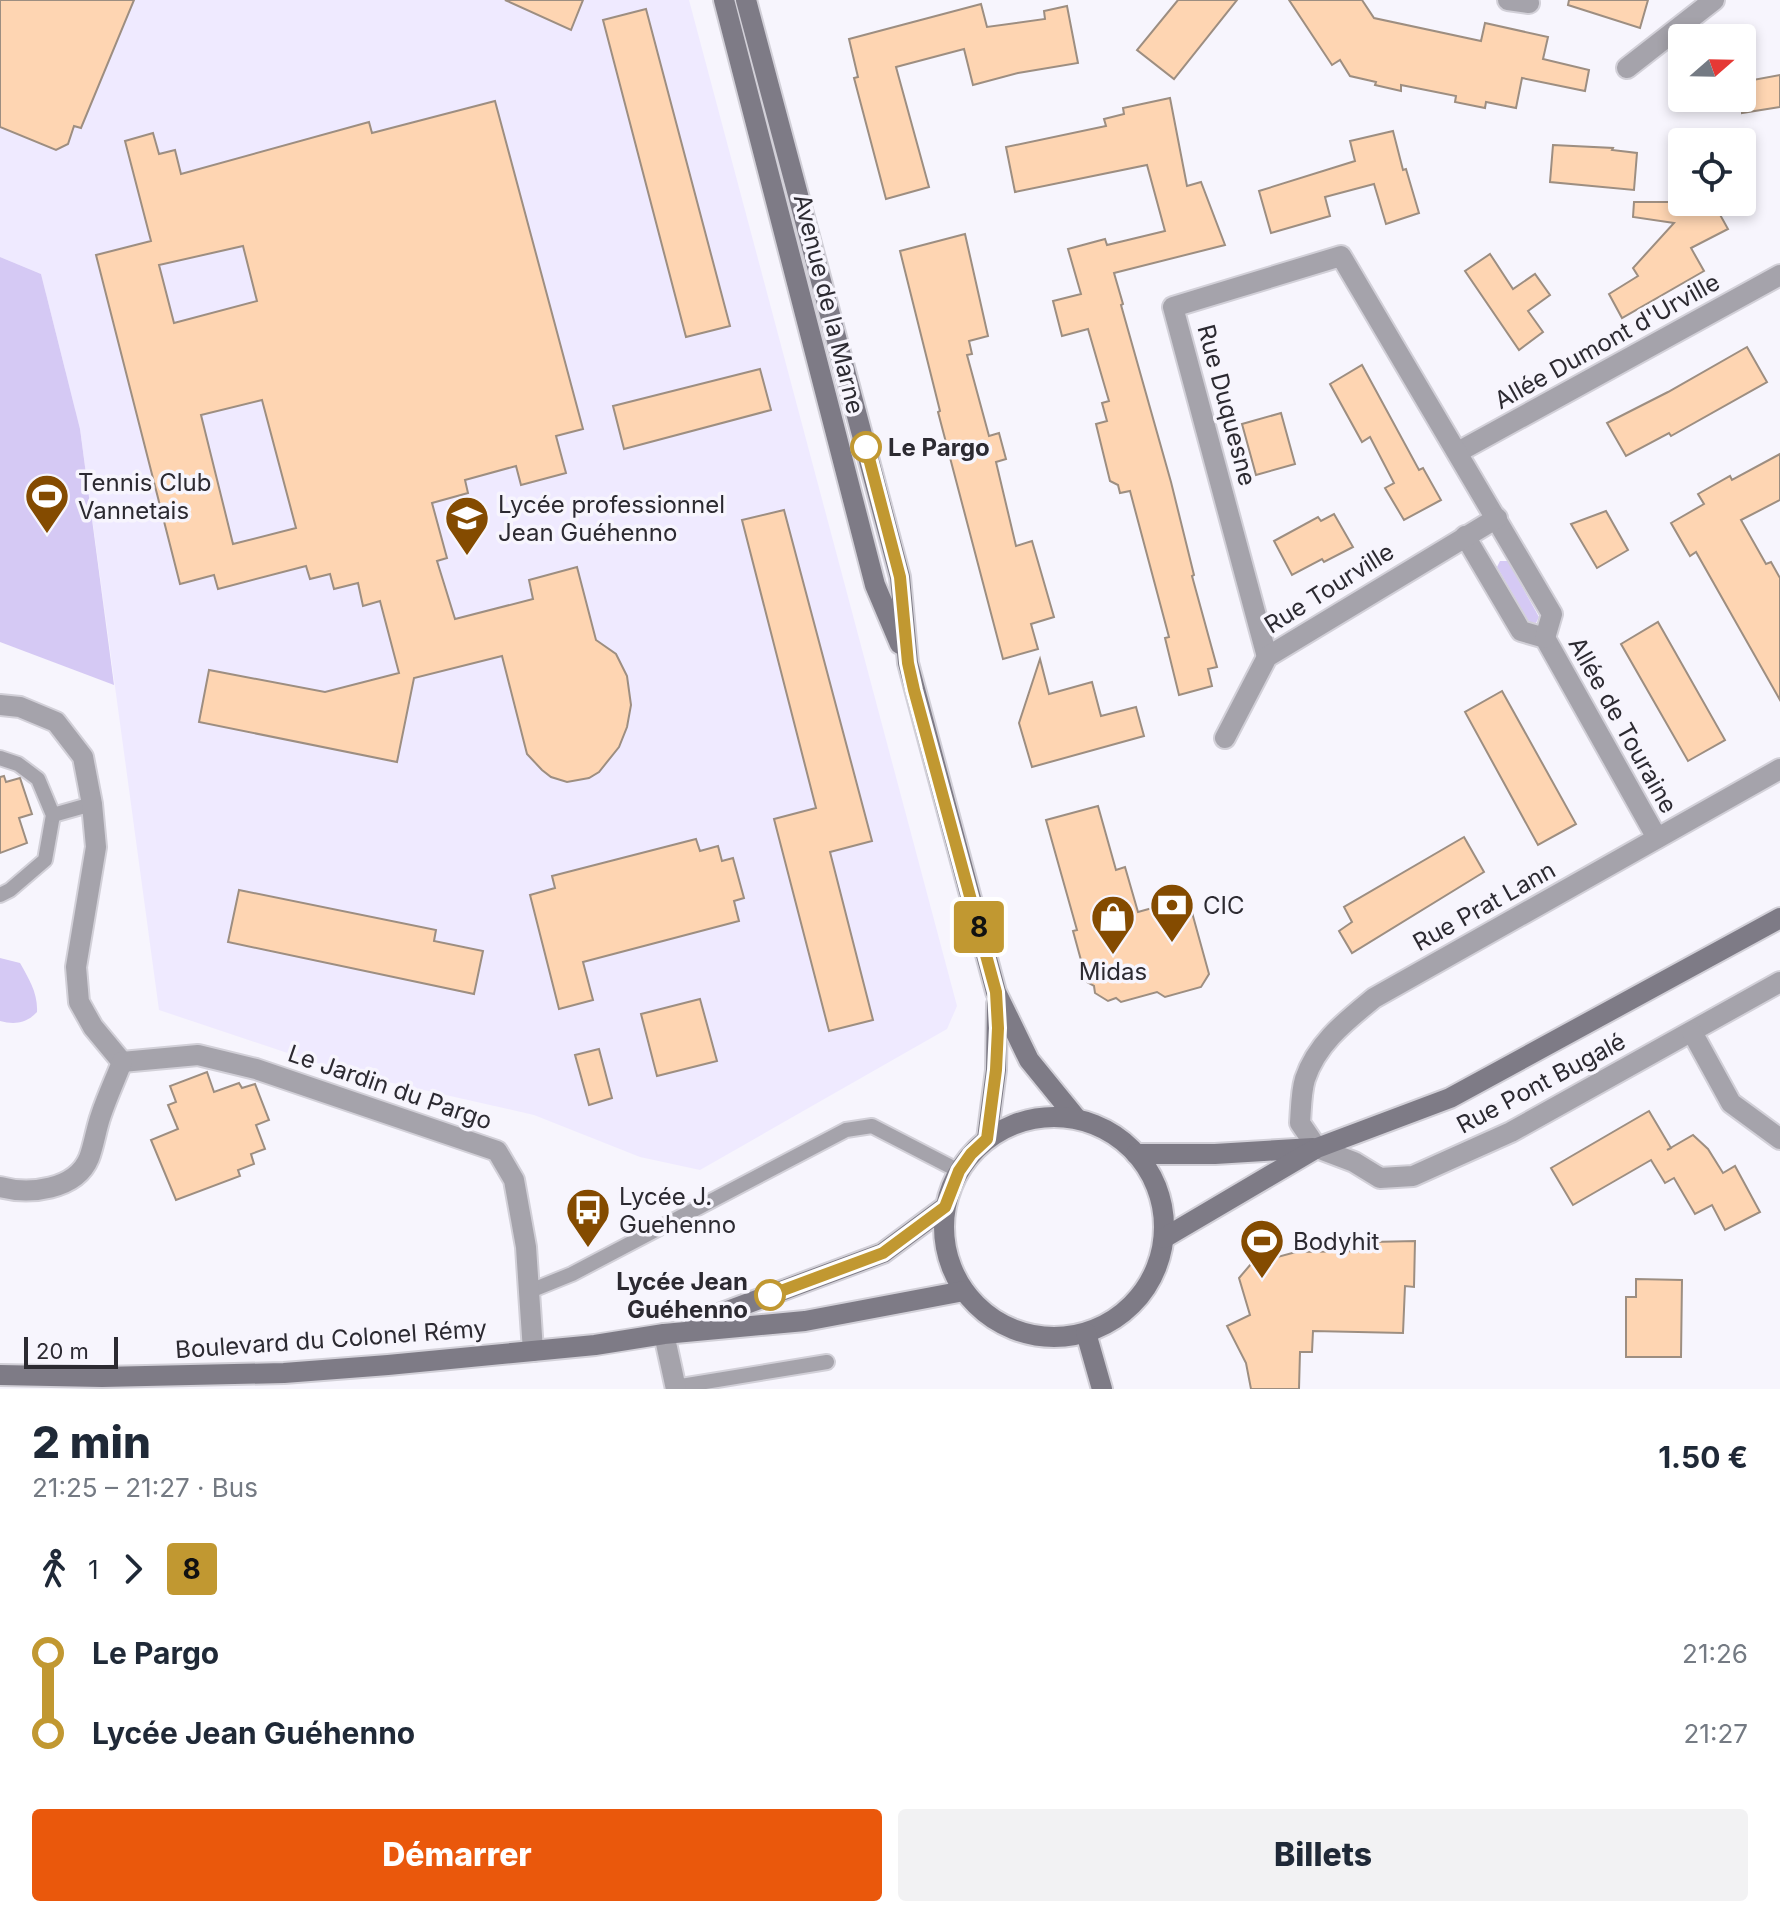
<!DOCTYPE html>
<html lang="fr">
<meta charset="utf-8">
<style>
:root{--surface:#fff;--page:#f2f2f3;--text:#1f2937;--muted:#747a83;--accent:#ea580c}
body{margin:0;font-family:Inter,sans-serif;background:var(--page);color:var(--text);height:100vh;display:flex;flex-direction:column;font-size:30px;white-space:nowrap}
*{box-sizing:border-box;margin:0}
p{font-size:26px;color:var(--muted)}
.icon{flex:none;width:44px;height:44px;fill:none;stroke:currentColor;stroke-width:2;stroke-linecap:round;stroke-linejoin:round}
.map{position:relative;height:1389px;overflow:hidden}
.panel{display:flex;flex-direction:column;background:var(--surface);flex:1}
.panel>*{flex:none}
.badge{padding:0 16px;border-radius:6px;font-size:28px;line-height:52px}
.needle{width:52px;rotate:70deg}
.tools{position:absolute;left:1668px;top:24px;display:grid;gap:16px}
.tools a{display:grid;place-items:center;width:88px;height:88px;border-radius:8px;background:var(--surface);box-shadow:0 4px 12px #0003;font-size:40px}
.scale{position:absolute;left:24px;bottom:20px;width:94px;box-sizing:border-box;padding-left:8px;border:4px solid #2c2a31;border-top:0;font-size:22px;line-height:28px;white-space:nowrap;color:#2c2a31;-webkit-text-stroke:6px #f7f5fd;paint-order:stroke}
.map>.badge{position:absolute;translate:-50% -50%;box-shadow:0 0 0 4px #fff}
.legs{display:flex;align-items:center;gap:12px;height:88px;padding:0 32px;font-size:26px}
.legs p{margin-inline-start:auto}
.summary{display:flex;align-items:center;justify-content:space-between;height:136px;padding:0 32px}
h1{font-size:44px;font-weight:800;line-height:60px}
.button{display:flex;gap:16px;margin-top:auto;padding:16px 32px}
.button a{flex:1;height:92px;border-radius:8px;background:var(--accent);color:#fff;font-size:32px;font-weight:800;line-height:92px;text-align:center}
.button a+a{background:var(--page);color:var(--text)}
ul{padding:0 32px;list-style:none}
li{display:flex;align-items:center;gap:28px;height:80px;font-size:30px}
li i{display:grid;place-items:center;width:12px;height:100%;margin:0 10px;background:currentColor}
li i::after{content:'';width:20px;height:20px;margin:-10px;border:6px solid;border-radius:50%;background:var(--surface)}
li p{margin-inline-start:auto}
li:first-child i{background:linear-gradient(#0000 50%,currentColor 0)}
li:last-child i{background:linear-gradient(currentColor 50%,#0000 0)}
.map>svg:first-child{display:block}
.built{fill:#efeaff}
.green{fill:#d5c9f4}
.building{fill:#fed5b2;stroke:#9d8e81;stroke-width:2;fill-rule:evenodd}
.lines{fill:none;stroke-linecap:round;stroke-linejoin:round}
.service-casing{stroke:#d2d0d8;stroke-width:18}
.minor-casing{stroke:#d2d0d8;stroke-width:24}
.secondary-casing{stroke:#d2d0d8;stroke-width:24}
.service{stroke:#a5a3ab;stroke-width:14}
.minor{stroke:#a5a3ab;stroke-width:20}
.secondary{stroke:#7e7b86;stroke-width:20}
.line-1-casing{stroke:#fff;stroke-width:18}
.line-1{stroke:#c19831;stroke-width:12}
.stop-1-dot{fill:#fff;stroke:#c19831;stroke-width:4}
.labels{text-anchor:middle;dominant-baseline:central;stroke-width:7;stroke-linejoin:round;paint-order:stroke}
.street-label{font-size:24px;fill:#2c2a31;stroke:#f7f5fd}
.stop-label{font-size:24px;font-weight:bold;fill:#2c2a31;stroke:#f7f5fd;text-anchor:start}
.poi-label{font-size:24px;fill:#2c2a31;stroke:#f7f5fd;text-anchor:start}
</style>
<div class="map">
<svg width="1780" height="1389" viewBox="0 0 1780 1389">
<rect width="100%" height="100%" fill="#f7f5fd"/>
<polygon class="built" points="0,0 689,0 957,1006 947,1029 700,1170 640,1157 534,1115 344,1072 159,1010 80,429 41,274 0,257"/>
<g class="green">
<polygon points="0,257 41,274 80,429 114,685 0,642"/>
<polygon points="1500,561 1508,561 1539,617 1536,623 1529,622 1497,567"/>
<path d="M0,958L20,963C29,979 38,993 37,1012C27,1023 15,1025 0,1021Z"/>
</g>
<g class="building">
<polygon points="0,0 134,0 81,128 74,126 68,144 56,150 0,127"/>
<polygon points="505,0 583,0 571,30"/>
<polygon points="1178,0 1237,0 1174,79 1137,50"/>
<polygon points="1289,0 1362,0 1374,18 1481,41 1485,23 1548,37 1543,59 1589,70 1585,91 1522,78 1516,108 1486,102 1485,108 1455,102 1456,96 1401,85 1401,91 1375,85 1376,82 1350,76 1340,60 1332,65"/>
<polygon points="1569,0 1648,0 1640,28 1568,5"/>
<polygon points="981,4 987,27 1045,19 1044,11 1067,6 1078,63 1018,73 973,85 964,49 896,67 929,187 886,199 854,78 858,77 849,39"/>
<polygon points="646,9 730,326 686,337 603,20"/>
<polygon points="1780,75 1780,107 1742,113 1742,82"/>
<polygon points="1170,98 1187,186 1201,182 1225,245 1114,273 1123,304 1121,305 1171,482 1194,575 1192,576 1217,667 1208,669 1212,686 1179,695 1165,638 1169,637 1130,491 1120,493 1118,485 1110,481 1096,424 1107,421 1102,403 1109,401 1088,329 1062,336 1053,301 1081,294 1068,249 1105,239 1107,245 1165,231 1147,165 1015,192 1006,147 1106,126 1104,119 1124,114 1123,108"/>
<path d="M495,101L583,429L556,436L566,473L521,485L516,466L465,480L468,493L432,503L447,558L437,561L455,619L533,599L529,580L577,567L596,640L616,654L627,676L631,705L627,727L619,747L599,772L589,778L567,782L551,777L542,770L527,754L502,656L414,678L397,762L199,722L209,670L325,692L399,673L380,601L363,606L358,583L334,589L330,574L310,579L306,566L218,589L214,575L180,584L96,255L151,241L125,141L153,133L159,154L175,150L181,174L369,122L372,133ZM243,246L257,301L174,323L159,265ZM262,400L296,528L233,544L201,415Z"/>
<polygon points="1393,131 1403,170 1406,169 1419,213 1386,224 1374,184 1325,197 1330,216 1271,233 1259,191 1355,161 1350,141"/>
<polygon points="1553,145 1613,148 1612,150 1637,153 1634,190 1550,182"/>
<polygon points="1634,202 1713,202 1728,229 1691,248 1704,271 1622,318 1609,294 1638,276 1633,268 1674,223 1633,217"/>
<polygon points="965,234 988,336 969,341 972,354 967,355 989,436 999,433 1006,459 996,462 1016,546 1032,541 1054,617 1031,624 1038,649 1003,659 938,412 940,411 900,251"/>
<polygon points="1490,254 1513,289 1535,274 1550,295 1528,311 1543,332 1519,350 1465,271"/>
<polygon points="1747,347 1767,382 1671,436 1669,433 1626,456 1607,423 1668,392"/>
<polygon points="1362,365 1419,470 1423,468 1441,500 1404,520 1385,488 1394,483 1370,437 1362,442 1330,384"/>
<polygon points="760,369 771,410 624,449 613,406"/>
<polygon points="1281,413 1295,464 1256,475 1242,424"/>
<polygon points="1780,454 1780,500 1741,520 1766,564 1771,562 1780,578 1780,700 1696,552 1690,556 1671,523 1704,504 1698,494 1730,476 1732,480"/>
<polygon points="784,510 872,841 830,852 873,1020 829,1031 774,819 816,808 742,520"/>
<polygon points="1606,511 1628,550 1597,568 1571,524"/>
<polygon points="1334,514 1353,547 1324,562 1322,559 1292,575 1274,541 1318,517 1321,521"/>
<polygon points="1658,622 1725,740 1688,761 1621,644"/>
<polygon points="1040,659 1049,694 1092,682 1101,716 1136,707 1144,736 1032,767 1019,723"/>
<polygon points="1502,691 1576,824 1538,845 1465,712"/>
<polygon points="4,776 6,782 20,778 32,814 19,818 27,843 0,853 0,777"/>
<polygon points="1098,806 1116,870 1125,867 1138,912 1188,898 1209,974 1201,987 1165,997 1157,992 1121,1002 1116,998 1108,1001 1095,993 1094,986 1087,982 1073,931 1077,930 1046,820"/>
<polygon points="1464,837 1484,872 1352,953 1339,931 1352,922 1344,907"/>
<polygon points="696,839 700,851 718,846 722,861 733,858 744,898 734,901 739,921 583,962 593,1000 559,1009 530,895 555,888 552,876"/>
<polygon points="239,890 436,930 434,941 483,951 474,994 228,942"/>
<polygon points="700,999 717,1061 657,1076 641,1014"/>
<polygon points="599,1049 612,1098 589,1105 575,1055"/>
<polygon points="207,1072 214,1092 239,1083 242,1088 255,1084 269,1120 256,1125 265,1149 251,1154 254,1164 238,1170 240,1176 176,1200 151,1140 178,1129 168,1105 176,1102 170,1086"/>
<polygon points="1649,1111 1671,1148 1667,1150 1693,1135 1708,1149 1723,1173 1735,1166 1760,1212 1725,1230 1712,1205 1695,1214 1674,1178 1665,1183 1651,1160 1573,1205 1551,1168"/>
<polygon points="1415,1241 1414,1287 1405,1286 1403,1333 1313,1331 1312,1352 1300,1352 1299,1389 1251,1389 1246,1363 1227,1326 1250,1315 1239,1278 1251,1264 1296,1252 1372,1251 1372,1242"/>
<polygon points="1636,1279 1682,1280 1681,1357 1626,1357 1626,1297 1636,1297"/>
</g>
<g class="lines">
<g class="service-casing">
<g id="service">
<polyline points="0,758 18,764 38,779 53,815 45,860 10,890 0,895"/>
<polyline points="53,815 92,804"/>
<polyline points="530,1291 572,1274 846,1130 872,1126 959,1171"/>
<polyline points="675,1387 827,1362"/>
</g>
</g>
<g class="minor-casing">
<g id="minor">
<polyline points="1508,0 1529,3"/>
<polyline points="1627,68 1714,0"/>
<polyline points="1458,452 1780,275"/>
<polyline points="1465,536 1521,631 1545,638 1657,838"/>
<polyline points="1267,657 1173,307 1341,256 1552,614 1545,638"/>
<polyline points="0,705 20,707 56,722 83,757 92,804 96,847 76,967 79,1002 93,1027 122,1062 198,1055 256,1069 497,1151 514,1180 526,1247 533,1351"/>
<polyline points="1225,738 1267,657 1497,518"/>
<path d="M1780,769L1374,998C1346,1021 1317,1043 1305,1079C1301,1092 1301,1109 1300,1123L1317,1148L1354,1162L1380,1178L1413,1176L1511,1132L1780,982"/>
<polyline points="1692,1032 1731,1103 1780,1139"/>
<path d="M0,1187C29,1195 76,1190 89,1158C94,1145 96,1129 101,1115C107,1097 115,1080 122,1062"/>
<polyline points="664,1334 676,1389"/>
</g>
</g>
<g class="secondary-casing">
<g id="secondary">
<polyline points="724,0 875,585 900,644"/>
<polyline points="746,0 900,577 908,663 996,992 1029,1060 1077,1119"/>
<circle cx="1054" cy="1227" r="110"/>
<polyline points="987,1139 996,1070 997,1004"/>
<polyline points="1136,1154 1215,1154 1313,1148"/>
<polyline points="1164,1238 1317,1148 1450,1098 1780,918"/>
<polyline points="695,1323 883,1253 945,1207"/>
<polyline points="1086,1333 1102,1389"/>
<polyline points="0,1375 102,1377 284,1373 388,1365 595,1345 664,1334 805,1321 964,1291"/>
</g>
</g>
<use href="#service" class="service"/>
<use href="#minor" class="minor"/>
<use href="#secondary" class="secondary"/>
</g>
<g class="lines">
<g class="line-1-casing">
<polyline id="line-1" points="770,1295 883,1253 945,1207 959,1171 971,1154 987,1139 996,1070 998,1028 996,992 914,690 908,663 900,577 866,447"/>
</g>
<use href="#line-1" class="line-1"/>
</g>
<defs>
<g id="stadium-pin" transform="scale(2.3)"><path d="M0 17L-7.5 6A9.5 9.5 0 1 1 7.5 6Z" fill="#844b00" stroke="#f7f5fd"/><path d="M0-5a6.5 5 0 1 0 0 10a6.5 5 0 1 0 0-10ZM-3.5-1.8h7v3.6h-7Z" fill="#fff"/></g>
<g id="school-pin" transform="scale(2.3)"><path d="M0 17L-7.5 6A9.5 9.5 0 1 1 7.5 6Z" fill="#844b00" stroke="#f7f5fd"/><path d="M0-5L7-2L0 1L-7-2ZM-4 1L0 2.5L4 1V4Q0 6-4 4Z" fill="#fff"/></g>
<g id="bank-pin" transform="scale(2.3)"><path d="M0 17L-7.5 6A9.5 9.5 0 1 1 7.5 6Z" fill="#844b00" stroke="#f7f5fd"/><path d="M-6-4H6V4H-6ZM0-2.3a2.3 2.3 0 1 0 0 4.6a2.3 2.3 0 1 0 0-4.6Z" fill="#fff"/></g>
<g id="shop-pin" transform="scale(2.3)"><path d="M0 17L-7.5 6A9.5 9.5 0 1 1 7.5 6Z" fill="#844b00" stroke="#f7f5fd"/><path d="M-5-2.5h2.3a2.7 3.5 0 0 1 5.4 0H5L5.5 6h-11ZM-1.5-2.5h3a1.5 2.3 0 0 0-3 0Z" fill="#fff"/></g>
<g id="bus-pin" transform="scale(2.3)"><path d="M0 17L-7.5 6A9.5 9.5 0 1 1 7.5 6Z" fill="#844b00" stroke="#f7f5fd"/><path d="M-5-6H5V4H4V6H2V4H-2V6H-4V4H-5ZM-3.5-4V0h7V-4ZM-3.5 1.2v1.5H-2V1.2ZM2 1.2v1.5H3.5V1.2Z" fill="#fff"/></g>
</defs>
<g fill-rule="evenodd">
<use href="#stadium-pin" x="47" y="496"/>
<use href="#school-pin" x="467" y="518"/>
<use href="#bank-pin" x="1172" y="905"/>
<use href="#shop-pin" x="1113" y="917"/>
<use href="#bus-pin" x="588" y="1210"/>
<use href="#stadium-pin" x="1262" y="1241"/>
</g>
<g class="stop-1-dot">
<circle cx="866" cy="447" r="14"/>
<circle cx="770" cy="1295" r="14"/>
</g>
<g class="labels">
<g class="street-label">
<text transform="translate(829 304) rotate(76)">Avenue de la Marne</text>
<text transform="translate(1607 341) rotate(-29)">Allée Dumont d'Urville</text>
<text transform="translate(1227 405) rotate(75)">Rue Duquesne</text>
<text transform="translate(1329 588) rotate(-32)">Rue Tourville</text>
<text transform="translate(1623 725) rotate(61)">Allée de Touraine</text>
<text transform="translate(1484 906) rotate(-29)">Rue Prat Lann</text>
<text transform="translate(1541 1083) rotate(-28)">Rue Pont Bugalé</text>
<text transform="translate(390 1087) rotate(19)">Le Jardin du Pargo</text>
<text transform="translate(331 1339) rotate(-4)">Boulevard du Colonel Rémy</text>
</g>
<g class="stop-label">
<text x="888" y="447">Le Pargo</text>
<text x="748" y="1281" text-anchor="end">Lycée Jean<tspan x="748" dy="28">Guéhenno</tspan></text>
</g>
<g class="poi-label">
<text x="78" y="482">Tennis Club<tspan x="78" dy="28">Vannetais</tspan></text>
<text x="498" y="504">Lycée professionnel<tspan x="498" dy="28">Jean Guéhenno</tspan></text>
<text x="1203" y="905">CIC</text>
<text x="1113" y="971" text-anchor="middle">Midas</text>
<text x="619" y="1196">Lycée J.<tspan x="619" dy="28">Guehenno</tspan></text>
<text x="1293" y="1241">Bodyhit</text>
</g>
</g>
</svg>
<div class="tools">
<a><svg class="needle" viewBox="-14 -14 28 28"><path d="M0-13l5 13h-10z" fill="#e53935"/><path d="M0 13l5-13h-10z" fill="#747a83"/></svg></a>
<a><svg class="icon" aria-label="locate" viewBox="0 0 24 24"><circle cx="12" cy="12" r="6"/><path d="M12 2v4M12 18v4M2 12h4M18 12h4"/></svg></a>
</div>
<div class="scale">20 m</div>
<b class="badge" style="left:979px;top:927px;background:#c19831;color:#111">8</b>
</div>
<section class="panel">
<div class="summary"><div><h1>2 min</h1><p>21:25 – 21:27 · Bus</p></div><b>1.50 €</b></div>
<div class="legs"><svg class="icon" aria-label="walk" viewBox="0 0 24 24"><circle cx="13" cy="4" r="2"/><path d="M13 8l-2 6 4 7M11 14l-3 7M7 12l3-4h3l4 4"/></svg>1<svg class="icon" aria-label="forward" viewBox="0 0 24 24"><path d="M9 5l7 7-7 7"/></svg><b class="badge" style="background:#c19831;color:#111">8</b></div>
<ul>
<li><i style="color:#c19831"></i><b>Le Pargo</b><p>21:26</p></li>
<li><i style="color:#c19831"></i><b>Lycée Jean Guéhenno</b><p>21:27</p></li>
</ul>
<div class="button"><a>Démarrer</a><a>Billets</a></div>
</section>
